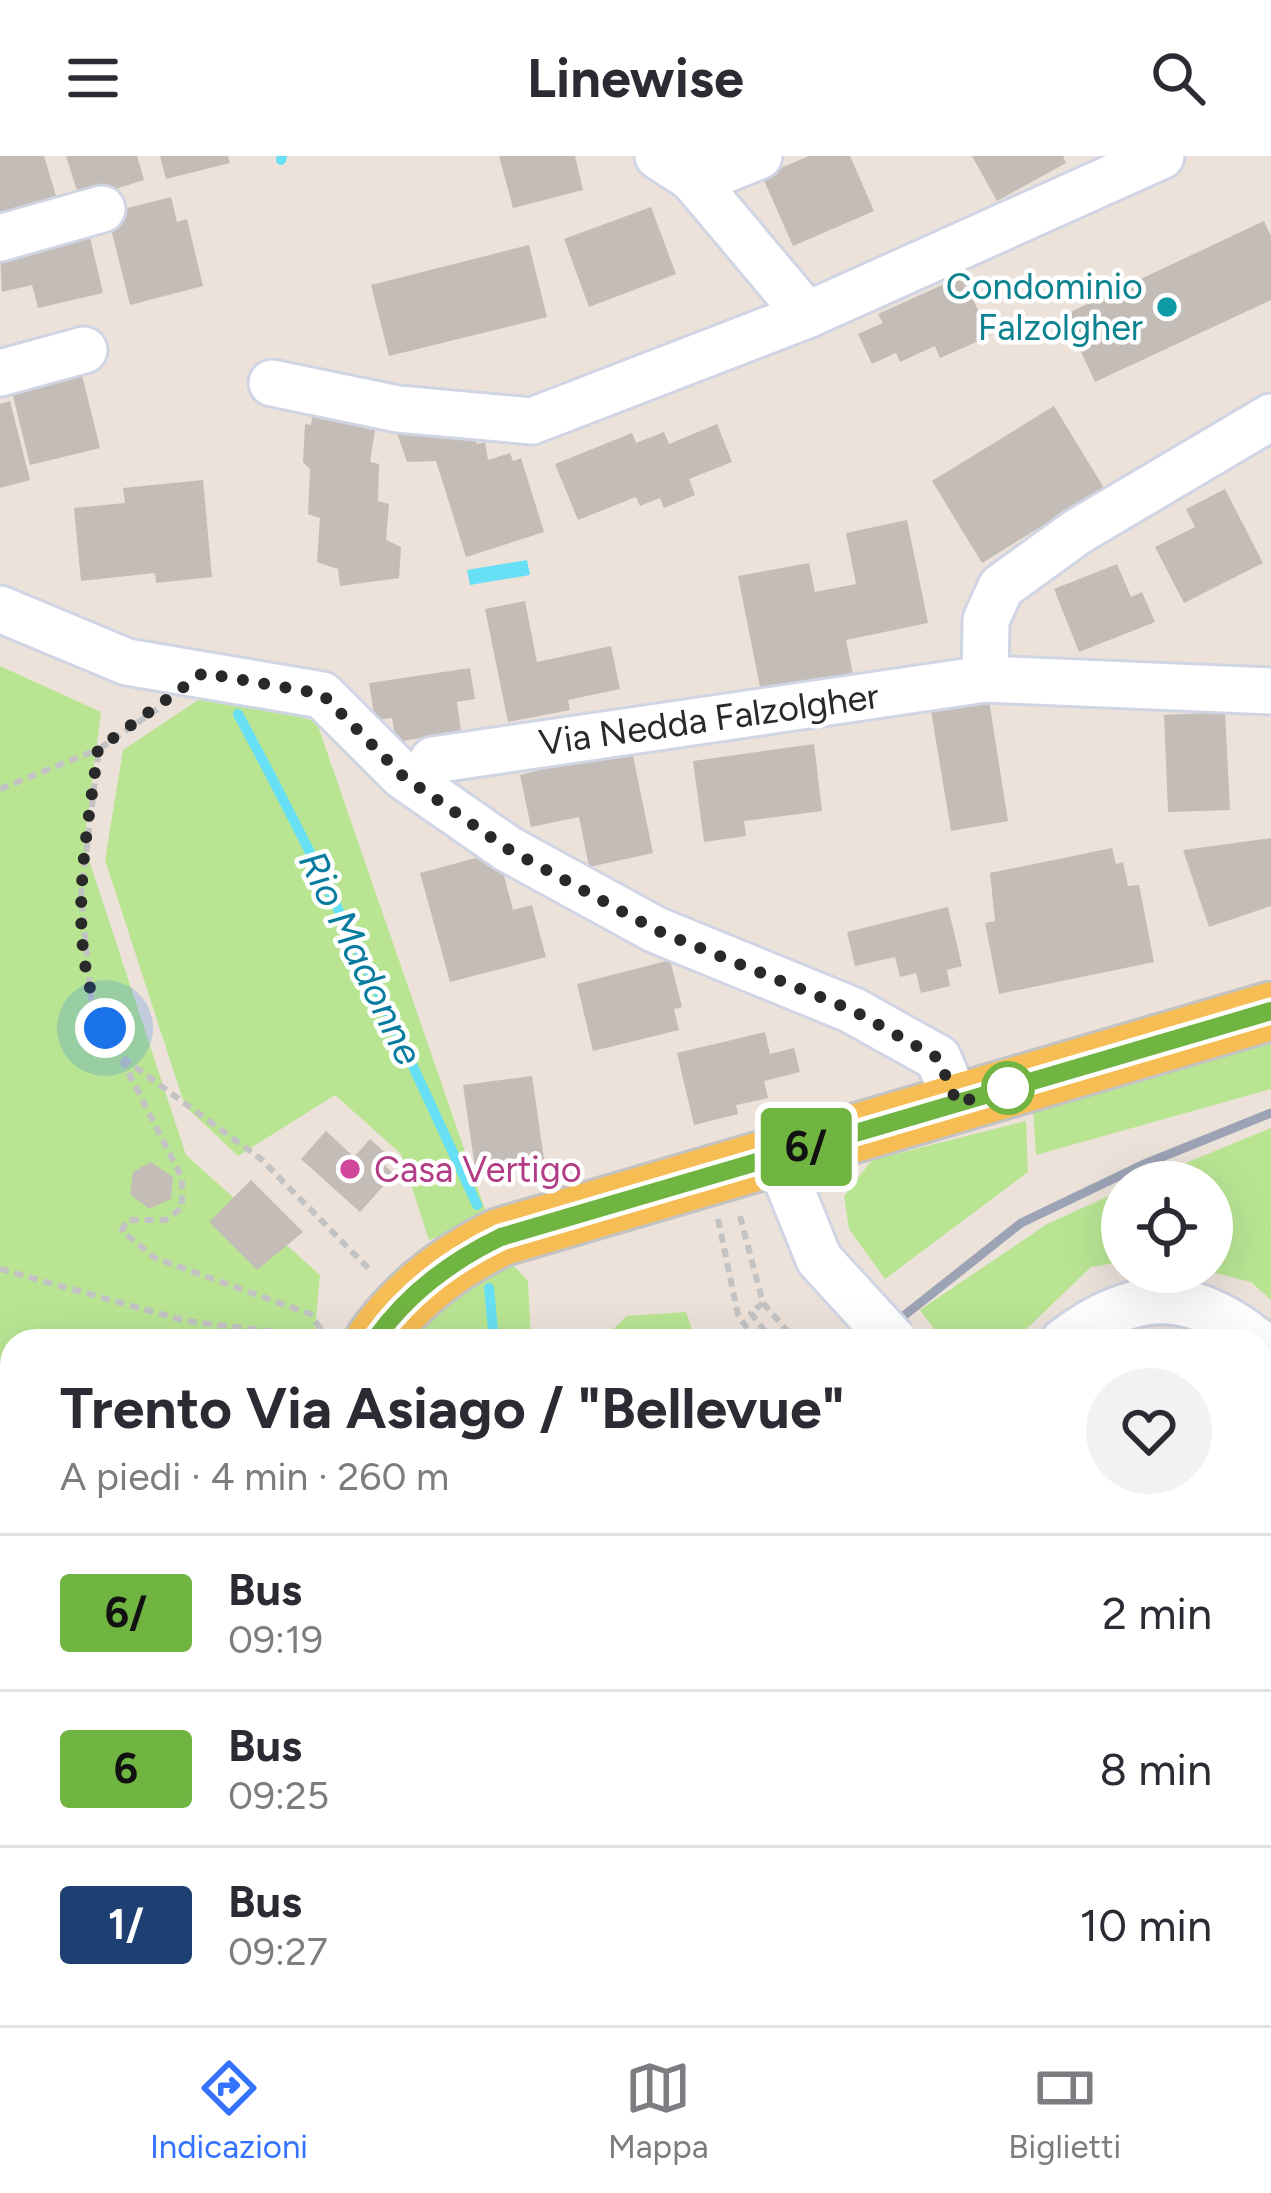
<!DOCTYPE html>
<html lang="it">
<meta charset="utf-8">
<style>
:root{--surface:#fff;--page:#f2f2f3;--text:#2b2b33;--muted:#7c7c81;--line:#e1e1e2;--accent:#3472ff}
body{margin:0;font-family:Figtree,sans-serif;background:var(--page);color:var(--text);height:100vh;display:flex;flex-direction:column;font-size:45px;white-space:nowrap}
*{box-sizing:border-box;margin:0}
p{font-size:39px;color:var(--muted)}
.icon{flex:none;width:66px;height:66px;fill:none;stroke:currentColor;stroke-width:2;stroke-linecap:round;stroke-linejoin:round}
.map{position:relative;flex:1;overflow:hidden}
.drawer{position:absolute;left:0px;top:1173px;width:1272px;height:696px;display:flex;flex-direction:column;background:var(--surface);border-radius:36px 36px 0 0;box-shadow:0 12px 48px #0002}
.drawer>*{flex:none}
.badge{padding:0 24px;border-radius:9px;font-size:42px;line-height:78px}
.fabs{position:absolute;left:1101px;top:1005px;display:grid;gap:24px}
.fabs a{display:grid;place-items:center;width:132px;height:132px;border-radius:50%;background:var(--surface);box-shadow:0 12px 48px #0002;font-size:60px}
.you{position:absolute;width:60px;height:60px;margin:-30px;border:9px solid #fff;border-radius:50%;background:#1a73e8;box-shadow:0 0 0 18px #1a73e833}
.map>.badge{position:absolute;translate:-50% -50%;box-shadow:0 0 0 6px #fff}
.round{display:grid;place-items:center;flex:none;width:126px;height:126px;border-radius:63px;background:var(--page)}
.head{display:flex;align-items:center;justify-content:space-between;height:204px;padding:0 60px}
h1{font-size:57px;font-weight:700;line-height:90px}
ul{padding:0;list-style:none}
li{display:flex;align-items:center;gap:36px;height:156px;padding:0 60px;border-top:3px solid var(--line)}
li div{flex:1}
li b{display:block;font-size:45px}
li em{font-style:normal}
li .badge{min-width:132px;font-weight:700;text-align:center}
header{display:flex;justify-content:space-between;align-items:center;height:156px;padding:0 60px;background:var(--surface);font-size:54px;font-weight:700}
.menu{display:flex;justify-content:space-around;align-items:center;height:168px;border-top:3px solid var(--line);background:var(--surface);font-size:33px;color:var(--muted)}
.menu a{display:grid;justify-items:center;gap:6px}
.menu .selected{color:var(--accent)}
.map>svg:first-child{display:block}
.green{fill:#b9e593}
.water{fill:#67dff4}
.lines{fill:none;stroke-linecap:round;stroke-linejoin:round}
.stream{stroke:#67dff4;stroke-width:10}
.building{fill:#c4bcb6}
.minor-casing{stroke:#cfd5e3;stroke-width:51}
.major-casing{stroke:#c3c3c3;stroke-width:63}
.path{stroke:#c3c3c3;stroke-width:6;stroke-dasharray:9 6;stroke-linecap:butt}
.minor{stroke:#fff;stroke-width:45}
.major{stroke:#f6bd54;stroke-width:57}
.rail{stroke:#9ca3b4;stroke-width:9}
.minor-bridge-casing{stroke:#cfd5e3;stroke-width:51;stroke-linecap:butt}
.minor-bridge{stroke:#fff;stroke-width:45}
.line-casing{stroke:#fff;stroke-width:27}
.line{stroke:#70b442;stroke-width:18}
.walk{stroke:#292929;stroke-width:12;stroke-dasharray:0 21.6}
.culture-dot{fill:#0f9aa8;stroke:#fff;stroke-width:4.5}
.stop-dot{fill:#fff;stroke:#70b442;stroke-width:6}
.hotel-dot{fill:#d1479c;stroke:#fff;stroke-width:4.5}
.labels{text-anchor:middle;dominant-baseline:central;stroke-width:9;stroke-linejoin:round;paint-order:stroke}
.culture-label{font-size:36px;fill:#0d838f;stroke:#fff;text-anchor:end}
.street-label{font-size:36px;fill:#292929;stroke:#fff}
.hotel-label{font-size:36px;fill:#b23c85;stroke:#fff;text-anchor:start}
.water-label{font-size:39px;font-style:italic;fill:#077c9e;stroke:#fff}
</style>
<header><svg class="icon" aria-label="menu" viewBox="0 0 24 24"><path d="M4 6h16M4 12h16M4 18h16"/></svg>Linewise<svg class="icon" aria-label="search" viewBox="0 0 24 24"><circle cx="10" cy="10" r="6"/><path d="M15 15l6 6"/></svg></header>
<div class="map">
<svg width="1271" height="1869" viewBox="0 0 1271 1869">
<rect width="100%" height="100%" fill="#ece2da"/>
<g class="green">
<polygon points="0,510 101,556 84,689 186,999 320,1119 314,1185 12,1185 12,1621 0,1628"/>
<polygon points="222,528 317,567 488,1062 429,1084 401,998 335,939 238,1000 185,950 105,704 123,594"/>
<polygon points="1271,885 1271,933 1036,999 1033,954"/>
<polygon points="1026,965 1028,1016 885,1123 849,1073 844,1040 872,1004"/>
<polygon points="1271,972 1271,1144 1251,1126 1212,1116 1212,1026 1139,1026"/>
<polygon points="1122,1034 1122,1106 1091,1111 1018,1181 943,1185 920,1154 1047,1068"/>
<polygon points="509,1105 528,1125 531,1185 408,1185 461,1135"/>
<polygon points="686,1156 696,1185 605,1181 627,1160"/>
<polygon points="12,1682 12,1778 0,1785 0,1688"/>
</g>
<polygon class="water" points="527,404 530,419 470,429 467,414"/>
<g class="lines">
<g class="stream">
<polyline points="281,4 282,0"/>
<path d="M238,558C325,719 401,883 477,1049"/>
<polyline points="489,1132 494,1185"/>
<polyline points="0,1212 12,1219"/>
<polyline points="744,1857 750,1869"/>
</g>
</g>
<g class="building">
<polygon points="0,0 44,0 57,43 0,60"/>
<polygon points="66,0 137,0 144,24 80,44"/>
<polygon points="160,0 228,0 230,7 166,23"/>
<polygon points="499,0 575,0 583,34 513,52"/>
<polygon points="809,0 850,0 874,55 793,90 762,20"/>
<polygon points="972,0 1063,0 1066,7 997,45"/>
<polygon points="171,41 177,66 187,63 203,130 130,149 107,57"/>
<polygon points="651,51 676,118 589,151 564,83"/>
<polygon points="1264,65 1271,80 1271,144 1095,226 1064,159"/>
<polygon points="89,77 103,137 38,152 32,129 2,136 0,97"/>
<polygon points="529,89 547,161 389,200 371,129"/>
<polygon points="962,120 990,180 940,202 935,190 900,206 896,197 872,208 858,178 883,167 878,158"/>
<polygon points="82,219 100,292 30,309 12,236"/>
<polygon points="10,245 30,324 0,332 0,248"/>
<polygon points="1054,250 1104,332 982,407 932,325"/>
<polygon points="313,255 367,263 366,273 375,274 370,306 379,308 378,345 389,348 386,384 401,391 399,422 340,430 338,413 317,406 320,362 308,358 310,313 303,306 305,268 311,269"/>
<polygon points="392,262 471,269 477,288 485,286 488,304 510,297 513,305 521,302 544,376 466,401 436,305 407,306"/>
<polygon points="717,268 732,306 689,323 695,339 664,352 660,342 640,350 636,341 578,364 555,308 632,277 636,287 664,276 669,288"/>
<polygon points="203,324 212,421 156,427 155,417 81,425 74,352 125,347 123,332"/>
<polygon points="1225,333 1263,407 1184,447 1155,391 1195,371 1186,353"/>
<polygon points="907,364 928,467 846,484 853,518 761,536 738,420 809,407 815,436 856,428 846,377"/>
<polygon points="1117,408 1131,441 1142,436 1155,466 1079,496 1054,433"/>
<polygon points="525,445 537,506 611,490 620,533 568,544 570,554 508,566 485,453"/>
<polygon points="470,512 475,543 457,546 461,576 396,586 392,562 375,564 369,527"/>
<polygon points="989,545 1008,665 951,675 931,555"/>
<polygon points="1225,556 1230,654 1168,656 1164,559"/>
<polygon points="814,588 822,655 744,665 746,680 704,686 693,605"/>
<polygon points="631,590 653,697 589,711 579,661 531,671 520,619"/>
<polygon points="1271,682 1271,750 1209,771 1183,694"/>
<polygon points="1112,692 1116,708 1123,706 1128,730 1139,729 1154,806 999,838 985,767 995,765 990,717"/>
<polygon points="498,696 513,754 532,749 546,801 450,826 420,717"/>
<polygon points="948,751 962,810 947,814 950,830 921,837 916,817 900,821 895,801 855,810 847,776"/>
<polygon points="670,804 682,851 674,853 679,874 593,895 577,828"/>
<polygon points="765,876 770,898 794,892 800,916 764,925 768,942 736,949 738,958 694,969 677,897"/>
<polygon points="532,920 544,1003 475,1012 463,929"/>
<polygon points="326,975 354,1001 370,983 389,1000 382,1007 394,1018 360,1056 301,1003"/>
<polygon points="151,1006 173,1021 171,1043 149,1053 130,1038 133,1016"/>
<polygon points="251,1024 303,1076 257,1114 209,1066"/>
<polygon points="1271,1272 1271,1348 1268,1348 1260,1275"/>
<polygon points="1271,1513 1271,1642 1260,1644 1260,1516"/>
<polygon points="1271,1683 1271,1731 1260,1687"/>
<polygon points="1260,1832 1267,1858 1208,1869 1105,1869 1102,1857 1260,1857"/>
<polygon points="572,1857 640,1857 641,1869 573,1869"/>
<polygon points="827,1857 909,1857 915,1869 816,1869 813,1863"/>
</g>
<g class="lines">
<g class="minor-casing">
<g id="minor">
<polyline points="658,0 692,22 807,159"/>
<polyline points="695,26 759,0"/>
<polyline points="0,82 102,53"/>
<polyline points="0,217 84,194"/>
<polyline points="272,227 398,253 532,265 807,159 1161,0"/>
<polyline points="0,453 127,506 322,539 403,620 508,693 656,774 852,854 938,902 957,947"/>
<polyline points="985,523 986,464 1001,431 1077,376 1271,261"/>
<polyline points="433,604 985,523 1271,535"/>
<polyline points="777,999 819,1103 850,1137"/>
<path d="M1064,1185C1132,1133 1188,1130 1257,1185"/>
<polyline points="1260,1460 1271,1458"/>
<polyline points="692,1857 698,1869"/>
</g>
</g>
<g class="major-casing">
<g id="major">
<path d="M374,1185C406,1139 451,1105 501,1081L1271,855"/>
<polyline points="0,1651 12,1644"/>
</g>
</g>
<g class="path">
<polyline points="0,633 99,593"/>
<polyline points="123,902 261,1003 371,1115"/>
<polyline points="740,1060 763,1147 796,1185"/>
<polyline points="718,1063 738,1159 756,1185"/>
<polyline points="0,1113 186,1165 309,1180 320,1172 310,1158 155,1102 122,1075 127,1064 165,1064 182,1052 182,1022 91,843 81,739 99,593 159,552"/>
<polyline points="763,1147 751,1157 772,1185"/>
<polyline points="0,1316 12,1323"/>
<polyline points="0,1342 12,1340"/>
<polyline points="1260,1505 1263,1515"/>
<polyline points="0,1775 12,1768"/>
<polyline points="502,1869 503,1857"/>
</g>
<use href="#minor" class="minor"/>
<use href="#major" class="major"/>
<g class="rail">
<polyline points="872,1185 1021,1067 1142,1009 1271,957"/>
<polyline points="532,1869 533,1857"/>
</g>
<g class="minor-bridge-casing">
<polyline id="minor-bridge" points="850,1137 894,1185"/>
</g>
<use href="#minor-bridge" class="minor-bridge"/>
</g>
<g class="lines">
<g class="line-casing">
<path id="line" d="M374,1185C406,1139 451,1105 501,1081L1271,855"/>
</g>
<use href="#line" class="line"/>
<path class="walk" d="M105,872C63,789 87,681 98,593L203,517L322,538L403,620L508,693L656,774L852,854L938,902L957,947L1022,928L1008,932"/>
</g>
<circle class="culture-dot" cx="1167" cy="151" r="12"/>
<circle class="stop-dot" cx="1008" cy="932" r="24"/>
<circle class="hotel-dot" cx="350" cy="1013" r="12"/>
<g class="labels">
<g class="culture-label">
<text x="1143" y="130">Condominio<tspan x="1143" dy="41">Falzolgher</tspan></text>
</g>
<g class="street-label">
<text transform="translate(709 563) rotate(-8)">Via Nedda Falzolgher</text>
</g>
<g class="hotel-label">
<text x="374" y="1013">Casa Vertigo</text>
</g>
<g class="water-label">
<text transform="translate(361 802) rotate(64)">Rio Madonne</text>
</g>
</g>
</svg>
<div class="fabs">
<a><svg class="icon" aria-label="locate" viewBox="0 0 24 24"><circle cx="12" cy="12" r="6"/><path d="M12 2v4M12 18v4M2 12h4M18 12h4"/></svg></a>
</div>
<div class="you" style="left:105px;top:872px"></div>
<b class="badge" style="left:806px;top:991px;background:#70b442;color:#111">6/</b>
<section class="drawer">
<div class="head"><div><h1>Trento Via Asiago / &quot;Bellevue&quot;</h1><p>A piedi · 4 min · 260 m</p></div><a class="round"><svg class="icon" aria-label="heart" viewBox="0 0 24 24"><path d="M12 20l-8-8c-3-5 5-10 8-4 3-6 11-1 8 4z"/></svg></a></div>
<ul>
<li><span class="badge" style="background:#70b442;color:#111">6/</span><div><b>Bus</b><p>09:19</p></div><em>2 min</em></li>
<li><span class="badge" style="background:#70b442;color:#111">6</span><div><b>Bus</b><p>09:25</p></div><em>8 min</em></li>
<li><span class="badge" style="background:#1d3f72;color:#fff">1/</span><div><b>Bus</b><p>09:27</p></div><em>10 min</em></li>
</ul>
</section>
</div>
<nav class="menu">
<a class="selected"><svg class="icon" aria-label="directions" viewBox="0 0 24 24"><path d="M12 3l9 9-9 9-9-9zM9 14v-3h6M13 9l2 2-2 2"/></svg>Indicazioni</a>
<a><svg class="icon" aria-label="map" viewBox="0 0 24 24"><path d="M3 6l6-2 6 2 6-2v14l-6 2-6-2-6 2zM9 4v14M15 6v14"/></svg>Mappa</a>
<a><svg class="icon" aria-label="tickets" viewBox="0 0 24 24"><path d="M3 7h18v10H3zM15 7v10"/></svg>Biglietti</a>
</nav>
